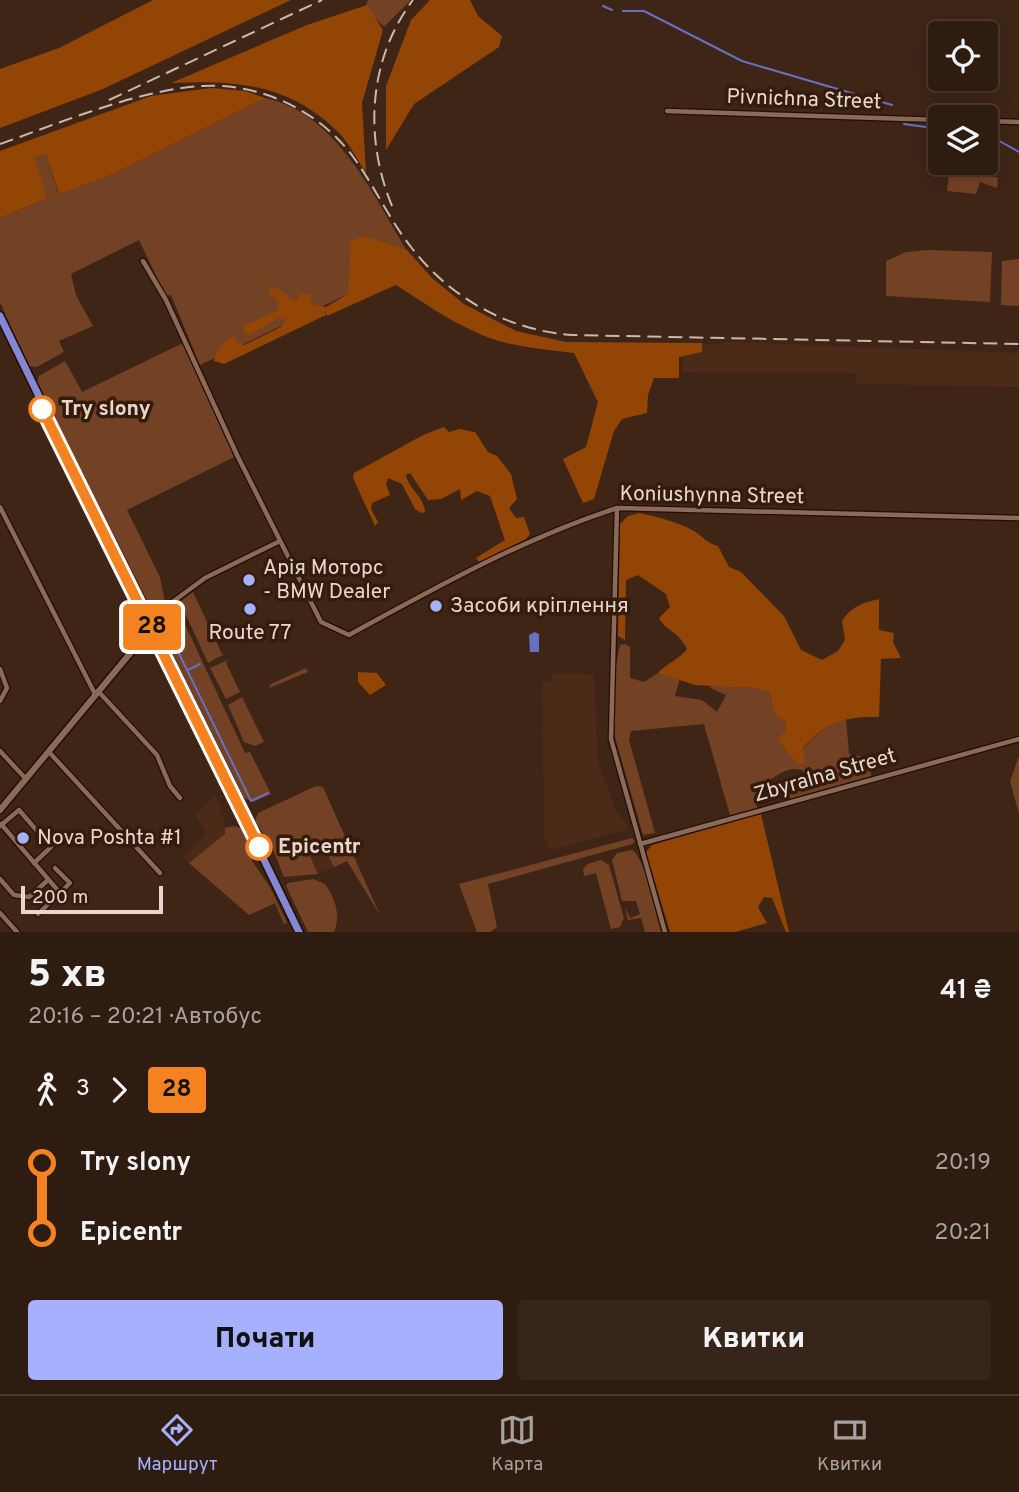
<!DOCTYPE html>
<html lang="uk">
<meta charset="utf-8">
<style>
:root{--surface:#2f1c10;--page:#372519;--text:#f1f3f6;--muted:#a7a19f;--line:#4a3a30;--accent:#a5b1fc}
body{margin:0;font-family:Overpass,sans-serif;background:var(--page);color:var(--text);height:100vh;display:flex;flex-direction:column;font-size:26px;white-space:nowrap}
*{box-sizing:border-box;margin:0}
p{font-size:23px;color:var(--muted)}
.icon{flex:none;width:38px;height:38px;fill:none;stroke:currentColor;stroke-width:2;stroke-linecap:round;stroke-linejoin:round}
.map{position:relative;height:932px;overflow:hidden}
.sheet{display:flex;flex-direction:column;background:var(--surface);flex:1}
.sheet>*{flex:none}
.badge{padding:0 14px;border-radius:5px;font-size:24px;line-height:46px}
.fabs{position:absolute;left:928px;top:21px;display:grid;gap:14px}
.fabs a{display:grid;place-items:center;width:70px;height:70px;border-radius:7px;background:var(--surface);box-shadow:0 4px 18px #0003,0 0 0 2px var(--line);font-size:35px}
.scale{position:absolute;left:21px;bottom:18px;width:142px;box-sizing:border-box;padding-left:7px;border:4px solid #e9d7cd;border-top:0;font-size:19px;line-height:24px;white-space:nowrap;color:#e9d7cd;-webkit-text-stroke:5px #351b0c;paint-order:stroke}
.map>.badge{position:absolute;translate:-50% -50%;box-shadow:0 0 0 4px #fff}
.legs{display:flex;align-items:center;gap:10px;height:77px;padding:0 28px;font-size:23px}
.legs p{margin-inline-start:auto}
.overview{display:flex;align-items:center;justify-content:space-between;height:119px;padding:0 28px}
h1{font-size:38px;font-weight:800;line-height:52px}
.button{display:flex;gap:14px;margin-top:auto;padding:14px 28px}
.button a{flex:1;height:80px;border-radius:7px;background:var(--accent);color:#111;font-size:28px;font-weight:800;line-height:80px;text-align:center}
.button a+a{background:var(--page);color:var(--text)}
ul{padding:0 28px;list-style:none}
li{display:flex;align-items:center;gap:24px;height:70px;font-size:26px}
li i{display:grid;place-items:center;width:10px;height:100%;margin:0 9px;background:currentColor}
li i::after{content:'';width:18px;height:18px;margin:-9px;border:5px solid;border-radius:50%;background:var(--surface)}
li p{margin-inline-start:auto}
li:first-child i{background:linear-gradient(#0000 50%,currentColor 0)}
li:last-child i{background:linear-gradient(currentColor 50%,#0000 0)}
.tab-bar{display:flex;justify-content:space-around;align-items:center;height:98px;border-top:2px solid var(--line);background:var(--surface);font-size:19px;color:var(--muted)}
.tab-bar a{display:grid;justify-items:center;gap:4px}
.tab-bar .selected{color:var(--accent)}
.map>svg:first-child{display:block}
.built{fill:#4b2a17}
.green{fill:#734225}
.forest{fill:#934506}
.water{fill:#6771c2}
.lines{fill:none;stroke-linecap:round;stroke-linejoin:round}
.stream{stroke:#6771c2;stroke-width:2}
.minor-casing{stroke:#250d01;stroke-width:7}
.secondary-casing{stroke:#250d01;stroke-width:9}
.trunk-casing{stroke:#250d01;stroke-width:10}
.minor{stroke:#8a6b5a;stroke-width:4.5}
.secondary{stroke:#8a6b5a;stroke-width:6}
.trunk{stroke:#8488d4;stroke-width:7}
.rail{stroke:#cbb8ad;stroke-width:2;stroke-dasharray:14 7;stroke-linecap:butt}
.line-1-casing{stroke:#fff;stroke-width:16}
.line-1{stroke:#f58220;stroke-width:10}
.stop-1-dot{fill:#fff;stroke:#f58220;stroke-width:3.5}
.poi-dot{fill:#a5b1fc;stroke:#351b0c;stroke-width:2.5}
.labels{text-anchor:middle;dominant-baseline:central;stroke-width:7;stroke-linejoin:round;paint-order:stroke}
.street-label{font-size:21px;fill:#e9d7cd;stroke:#351b0c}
.stop-label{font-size:21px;font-weight:bold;fill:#e9d7cd;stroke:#351b0c;text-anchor:start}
.poi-label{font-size:21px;fill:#e9d7cd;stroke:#351b0c;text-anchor:start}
</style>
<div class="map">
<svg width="1019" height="932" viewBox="0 0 1019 932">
<rect width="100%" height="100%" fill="#3f2516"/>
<g class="built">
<polygon points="731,342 1019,353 1019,387 855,384 856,375 852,373 682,372 682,347"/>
<polygon points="552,673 594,674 598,762 616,811 629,826 626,830 557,848 557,851 548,847 544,835 542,684 552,680"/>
<polygon points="214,795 222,808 219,811 224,816 225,834 189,863 183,858 206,833 195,815"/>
<polygon points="325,849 334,867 318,874 310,856"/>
</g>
<g class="green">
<polygon points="368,0 411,0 384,27 365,8"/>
<path d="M265,98C335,112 372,193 406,249L365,236L348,294L200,365L171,295L166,296L139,240L71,274L76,295L93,326L59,341L64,352L37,367L28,366L0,302V218L47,198L33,157L46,154L58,193L115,173Z"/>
<polygon points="950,164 998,178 997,188 980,182 976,194 947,191"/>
<polygon points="928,250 992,252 990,302 886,296 886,261 906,252"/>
<polygon points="1019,259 1019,306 1001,305 1002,261"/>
<polygon points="183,343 234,457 127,510 160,577 165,603 157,610 151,608 37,383 39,376 65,361 82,392"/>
<polygon points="193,592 222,654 226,653 208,663 180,602"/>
<polygon points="182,618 245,753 250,752 271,794 253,802 244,798 160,628"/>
<path d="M625,644L630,647V678L644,682L658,673L680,678L675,696L702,700L717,712L726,695L710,688L711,685L753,688L770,692L774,714L786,720V730L803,749C815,734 827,725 846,719L849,754L869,758L871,776L782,801L781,795L813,788V780H807L802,770C784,765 771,782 756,788L757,808L730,815L704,724L631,731L629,740L655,833L643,835L615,737V670L620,645Z"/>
<polygon points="228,660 226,663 240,692 226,699 210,668"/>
<polygon points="306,668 308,672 269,688 271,684"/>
<polygon points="242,697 264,742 255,746 244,742 228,705"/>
<polygon points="1019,756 1019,814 1010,781"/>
<polygon points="316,786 323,787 380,915 347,861 334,867 325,849 310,856 318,874 284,877 272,847 255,821 258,813"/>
<polygon points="234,826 241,828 251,849 252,861 270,887 287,923 284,924 275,903 249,915 189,863 225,834 225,828"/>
<polygon points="632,838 635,841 632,844 488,884 497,927 490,932 477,932 459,884"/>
<path d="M632,850C646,859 656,914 661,932H645L641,918L628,920L625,907L630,918L640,914L636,901H622L612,860L617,853Z"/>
<polygon points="601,860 609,865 624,918 620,927 611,929 596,873 584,876 583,869 588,864"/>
<path d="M313,879L325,884C335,898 341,915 334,932H308L286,886L288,883Z"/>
</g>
<g class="forest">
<polygon points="153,0 291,0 103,89 0,128 0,69 59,48"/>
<polygon points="430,0 470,0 478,16 502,36 499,47 414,104 386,150 386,86 411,20"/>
<path d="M367,5L383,30L362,103L366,173C357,159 349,143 338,132C289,84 237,80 171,83L307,25Z"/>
<polygon points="211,88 245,91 265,98 115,173 59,194 46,154 34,157 47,198 0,218 0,151 151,96"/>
<path d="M365,236L406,249L432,278L464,304L516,331L566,342L702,343V352L679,357V378H654L648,395L647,413L622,419L614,431L594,499L583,503L563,459L586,447L598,402L574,353C543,349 511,347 482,335C451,322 424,303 396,285L327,316L325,308L326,315L224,364L214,361C216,348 222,342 234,336L238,343L244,345L281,327L287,320L278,318L250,335L243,332L244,326L278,310L279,301L271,295L268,286L281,290L292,300H297L300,294L312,295L310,304L326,307L348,294L351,241Z"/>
<path d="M444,427L449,432L459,429L475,432L488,452L497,456L511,474L517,499L509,508L516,518L524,517L530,534L526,539L479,562L476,558L505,540L490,496L477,491L461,500L460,489L441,499L428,500L410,473L406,475C409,490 424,496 425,512L421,513L415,509L402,484L388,478L386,484L390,495L372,503L371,509L378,522L375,526L353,478L354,473L423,435Z"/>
<path d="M639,513C658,517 678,522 694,531C704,537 706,543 718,546L729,567L741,572L784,616L801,650L822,660L838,651L845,640L842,621C852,606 863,603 879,599V630L894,633L893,642L901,658L881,659L879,717C846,716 825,722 803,748L804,763L798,765L778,739L786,730V721L774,714L770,692L753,688L695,685L658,673C668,662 680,659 687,649C677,629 666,632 659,618L670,607L666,594L638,575L626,580L625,640L618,636L620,524L628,516Z"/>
<polygon points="358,672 377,673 386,685 370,695 358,682"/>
<polygon points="761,814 789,932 786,932 772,898 764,897 758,907 767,923 736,932 670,932 646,852 652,845"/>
</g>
<polygon class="water" points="535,632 539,634 539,652 530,652 529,635"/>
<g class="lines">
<g class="stream">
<polyline points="603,6 612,10"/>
<polyline points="623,11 644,11 742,61 892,105"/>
<polyline points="904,124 940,129"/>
<polyline points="985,133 1019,152"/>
<polyline points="182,623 168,631 251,801 268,793"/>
<polyline points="188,670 200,664"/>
</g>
<g class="minor-casing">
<g id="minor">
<polyline points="667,111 940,120"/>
<polyline points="985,121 1019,122"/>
<path d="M143,261L166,300L237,455L321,622L349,635C435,588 524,538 617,508L1019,518"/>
<polyline points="0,507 95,694"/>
<polyline points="617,508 611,739 665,932"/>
<polyline points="148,620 205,578 280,541"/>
<polyline points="0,669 7,688 0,701"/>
<polyline points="98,691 157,755 170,786 180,798"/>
<polyline points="0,751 26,779"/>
<polyline points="49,752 160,873"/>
<polyline points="1,824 60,893"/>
<polyline points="0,826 19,810 51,847 34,863"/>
<polyline points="640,844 1019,739"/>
<polyline points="0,879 14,895 29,897 48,880"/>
<polyline points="0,913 17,932"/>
<polyline points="38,914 70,883 55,868"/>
</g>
</g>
<g class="secondary-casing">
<polyline id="secondary" points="0,810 152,627"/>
</g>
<g class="trunk-casing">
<polyline id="trunk" points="0,316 299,932"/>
</g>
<use href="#minor" class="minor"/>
<use href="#secondary" class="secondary"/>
<use href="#trunk" class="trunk"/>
<g class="rail">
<polyline points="109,100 322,0"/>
<path d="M0,144C60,123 140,89 203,86C261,83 320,111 354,158C375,187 389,219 411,247C450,298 509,331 573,335L1019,344"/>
<path d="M392,206C364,138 368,60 413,0"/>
</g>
</g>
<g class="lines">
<g class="line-1-casing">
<polyline id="line-1" points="42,409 259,847"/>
</g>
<use href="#line-1" class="line-1"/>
</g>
<g class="stop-1-dot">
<circle cx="42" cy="409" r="12"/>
<circle cx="259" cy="847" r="12"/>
</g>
<g class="poi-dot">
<circle cx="249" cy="580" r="7"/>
<circle cx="436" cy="606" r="7"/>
<circle cx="250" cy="609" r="7"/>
<circle cx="23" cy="838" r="7"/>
</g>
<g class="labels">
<g class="street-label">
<text transform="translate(804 100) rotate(2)">Pivnichna Street</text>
<text transform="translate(712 496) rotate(1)">Koniushynna Street</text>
<text transform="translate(825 776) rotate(-16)">Zbyralna Street</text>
</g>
<g class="stop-label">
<text x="61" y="409">Try slony</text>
<text x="278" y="847">Epicentr</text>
</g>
<g class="poi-label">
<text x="263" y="568">Арія Моторс<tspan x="263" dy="24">- BMW Dealer</tspan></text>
<text x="450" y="606">Засоби кріплення</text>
<text x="250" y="633" text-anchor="middle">Route 77</text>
<text x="37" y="838">Nova Poshta #1</text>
</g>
</g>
</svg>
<div class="fabs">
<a><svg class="icon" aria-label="locate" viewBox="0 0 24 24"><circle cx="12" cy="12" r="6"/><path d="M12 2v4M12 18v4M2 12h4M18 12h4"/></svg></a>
<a><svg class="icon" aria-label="layers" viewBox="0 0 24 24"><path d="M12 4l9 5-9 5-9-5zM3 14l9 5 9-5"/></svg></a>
</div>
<div class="scale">200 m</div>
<b class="badge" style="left:152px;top:627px;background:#f58220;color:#111">28</b>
</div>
<section class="sheet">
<div class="overview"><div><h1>5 хв</h1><p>20:16 – 20:21 · Автобус</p></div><b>41 ₴</b></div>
<div class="legs"><svg class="icon" aria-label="walk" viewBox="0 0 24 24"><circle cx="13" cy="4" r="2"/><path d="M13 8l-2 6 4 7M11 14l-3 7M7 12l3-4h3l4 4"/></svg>3<svg class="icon" aria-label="forward" viewBox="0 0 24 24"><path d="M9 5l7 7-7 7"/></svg><b class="badge" style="background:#f58220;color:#111">28</b></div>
<ul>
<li><i style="color:#f58220"></i><b>Try slony</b><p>20:19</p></li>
<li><i style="color:#f58220"></i><b>Epicentr</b><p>20:21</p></li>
</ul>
<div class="button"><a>Почати</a><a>Квитки</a></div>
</section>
<nav class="tab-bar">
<a class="selected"><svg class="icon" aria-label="directions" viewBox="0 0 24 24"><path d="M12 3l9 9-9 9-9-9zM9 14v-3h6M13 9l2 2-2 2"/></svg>Маршрут</a>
<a><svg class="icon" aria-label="map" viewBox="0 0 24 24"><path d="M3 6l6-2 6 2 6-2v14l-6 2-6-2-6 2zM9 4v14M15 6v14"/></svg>Карта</a>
<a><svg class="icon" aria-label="tickets" viewBox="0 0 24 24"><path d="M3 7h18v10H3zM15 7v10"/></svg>Квитки</a>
</nav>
